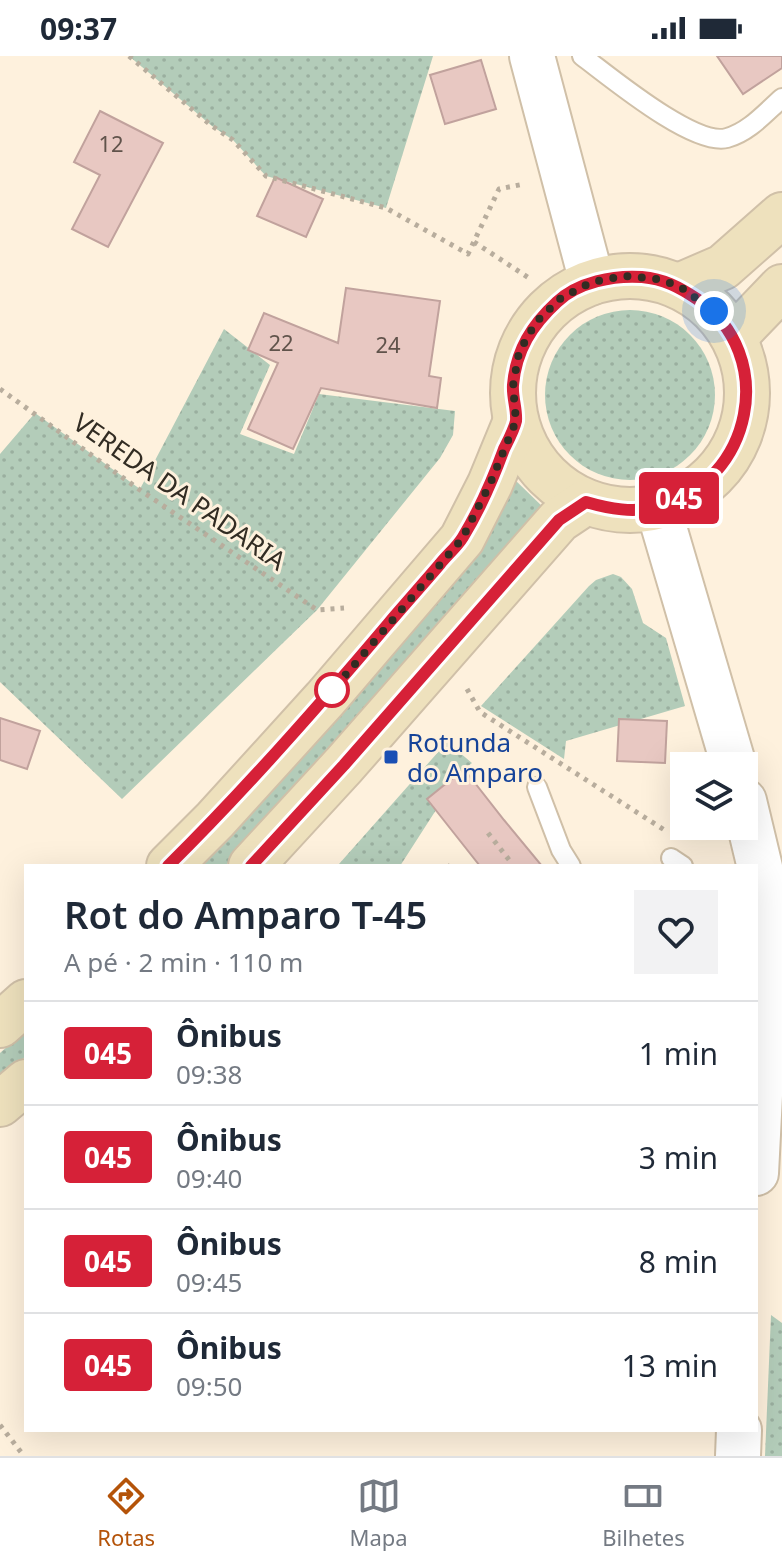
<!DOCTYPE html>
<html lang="pt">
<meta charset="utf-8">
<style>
:root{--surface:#fff;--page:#f2f2f3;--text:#1f2937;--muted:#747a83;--line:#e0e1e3;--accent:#b45309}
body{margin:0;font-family:"Noto Sans",sans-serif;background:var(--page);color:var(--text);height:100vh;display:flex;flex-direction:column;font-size:30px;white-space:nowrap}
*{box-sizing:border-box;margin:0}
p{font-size:26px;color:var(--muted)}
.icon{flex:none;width:44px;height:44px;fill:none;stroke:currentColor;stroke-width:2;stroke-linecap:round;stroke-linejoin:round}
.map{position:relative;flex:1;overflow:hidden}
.panel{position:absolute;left:24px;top:808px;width:734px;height:568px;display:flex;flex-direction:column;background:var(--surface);border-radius:0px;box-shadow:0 8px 32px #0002}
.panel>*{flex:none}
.badge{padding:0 16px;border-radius:6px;font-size:28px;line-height:52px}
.buttons{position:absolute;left:670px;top:696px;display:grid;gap:16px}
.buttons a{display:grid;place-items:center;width:88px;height:88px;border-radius:0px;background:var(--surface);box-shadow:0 8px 32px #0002;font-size:40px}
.you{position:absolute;width:40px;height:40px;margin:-20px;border:6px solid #fff;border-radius:50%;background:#1a73e8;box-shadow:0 0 0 12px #1a73e833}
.map>.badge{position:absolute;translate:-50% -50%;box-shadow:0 0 0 4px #fff}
.round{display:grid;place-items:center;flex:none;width:84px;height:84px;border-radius:0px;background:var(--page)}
.summary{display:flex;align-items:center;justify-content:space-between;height:136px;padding:0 40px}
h1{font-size:38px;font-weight:600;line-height:60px}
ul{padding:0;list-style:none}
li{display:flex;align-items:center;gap:24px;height:104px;padding:0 40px;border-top:2px solid var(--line)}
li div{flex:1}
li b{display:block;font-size:30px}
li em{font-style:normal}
li .badge{min-width:88px;font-weight:700;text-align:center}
.status{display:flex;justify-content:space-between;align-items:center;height:56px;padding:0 40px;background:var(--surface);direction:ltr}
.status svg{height:22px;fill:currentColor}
.tabs{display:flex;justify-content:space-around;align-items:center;height:112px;border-top:2px solid var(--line);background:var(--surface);font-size:22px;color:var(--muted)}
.tabs a{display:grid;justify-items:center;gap:4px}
.tabs .current{color:var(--accent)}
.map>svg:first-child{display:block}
.grass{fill:url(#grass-dots)}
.building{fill:#e8c8c2;stroke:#c1a29d;stroke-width:2}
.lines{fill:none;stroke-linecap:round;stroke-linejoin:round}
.service-casing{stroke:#d0c0a8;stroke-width:22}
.tertiary-casing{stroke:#d0c0a8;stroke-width:48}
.secondary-casing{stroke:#d0c0a8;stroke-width:48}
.path{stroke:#b8ad9d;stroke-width:5;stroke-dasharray:4 6;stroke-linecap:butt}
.service{stroke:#fff;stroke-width:18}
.tertiary{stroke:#fff;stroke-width:44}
.secondary{stroke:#eee1bd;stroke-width:44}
.line-casing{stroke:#fff;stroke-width:18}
.line{stroke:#d62138;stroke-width:12}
.walk{stroke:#322c23;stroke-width:8;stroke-dasharray:0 14.4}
.stop-dot{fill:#fff;stroke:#d62138;stroke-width:4}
.transit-dot{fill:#1a4fb4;stroke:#fef1dd;stroke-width:3}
.labels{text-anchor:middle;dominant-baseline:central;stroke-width:6;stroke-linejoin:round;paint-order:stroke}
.number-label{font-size:22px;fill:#60534b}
.street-label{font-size:26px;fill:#322c23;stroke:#fef1dd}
.transit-label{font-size:26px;fill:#164399;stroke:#fef1dd;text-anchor:start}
</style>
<div class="status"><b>09:37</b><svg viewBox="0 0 49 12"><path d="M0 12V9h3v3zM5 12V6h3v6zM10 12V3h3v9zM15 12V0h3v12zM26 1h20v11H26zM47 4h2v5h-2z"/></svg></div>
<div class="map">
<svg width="782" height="1400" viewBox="0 0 782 1400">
<defs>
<pattern id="grass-dots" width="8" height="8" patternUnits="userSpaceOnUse" patternTransform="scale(2)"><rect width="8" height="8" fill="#b3ccb9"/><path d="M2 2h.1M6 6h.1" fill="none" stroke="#9aaf9f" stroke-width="1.8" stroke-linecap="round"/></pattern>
</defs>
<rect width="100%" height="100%" fill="#fef1dd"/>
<g class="grass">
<polygon points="129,0 433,0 386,152 266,120 233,84 212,70"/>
<circle cx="630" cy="339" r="85"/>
<polygon points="224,273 270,309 240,378 294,398 319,338 455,355 453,379 440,402 317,554 122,743 0,626 0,398 35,357 140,433"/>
<polygon points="513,422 546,454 225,810 198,810"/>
<polygon points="613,518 621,521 632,533 643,567 666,582 685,650 566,685 564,703 481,650 589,530 596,524"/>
<polygon points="447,686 472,707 427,743 436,754 400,810 341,810 339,808"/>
<polygon points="26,974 26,1000 0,1022 0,997"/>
<polygon points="771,1259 782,1267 782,1400 765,1400"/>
</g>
<g class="building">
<polygon points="717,0 782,0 782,12 743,38"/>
<polygon points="481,4 496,53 445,68 430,19"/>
<polygon points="100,55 163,87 108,191 72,173 100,119 74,106"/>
<polygon points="275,121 323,143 306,181 257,160"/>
<polygon points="346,232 440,245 429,320 441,322 437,352 321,332 293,393 248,373 278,307 248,294 264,257 338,287"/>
<polygon points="0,662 40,675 27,713 0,704"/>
<polygon points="619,663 667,665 665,707 617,705"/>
<polygon points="464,713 504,764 542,810 480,810 427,743"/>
</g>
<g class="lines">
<g class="service-casing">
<g id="service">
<path d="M582,0C609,20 694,91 727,82C749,76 765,57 782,42"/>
<polyline points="537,731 561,794 571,810"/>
<polyline points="671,802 683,810"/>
</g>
</g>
<g class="tertiary-casing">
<g id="tertiary">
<polyline points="532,0 592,226"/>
<polyline points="658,451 734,710"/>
<polyline points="744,745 762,820 765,862 765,942 756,1117"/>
<polyline points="738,1400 739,1374"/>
</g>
</g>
<g class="secondary-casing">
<g id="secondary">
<circle cx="630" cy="337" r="117"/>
<polyline points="679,230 723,211 782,159"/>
<polyline points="734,281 782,231"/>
<polyline points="169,810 215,764 325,643 462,483 490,428 516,365"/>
<polyline points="251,810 344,709 559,464 586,446"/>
<polyline points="0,969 26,946"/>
<polyline points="0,1048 26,1026"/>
</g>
</g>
<g class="path">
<polyline points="129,0 212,70 233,84 266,120 386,152 468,198 499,133 524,128"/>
<polyline points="474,186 529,222"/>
<polyline points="0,333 140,434 317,554 344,552"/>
<polyline points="467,633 480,656 666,775"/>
<polyline points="488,777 510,805"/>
<polyline points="447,809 448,810"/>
<polyline points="0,1369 24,1400"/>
</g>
<use href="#service" class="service"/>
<use href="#tertiary" class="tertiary"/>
<use href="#secondary" class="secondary"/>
</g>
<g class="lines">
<g class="line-casing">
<path id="line" d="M168,810C246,733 318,651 388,568C405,548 423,528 440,508C447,499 457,491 463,481C480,453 493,423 504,393C508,385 514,374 516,365C517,353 512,341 513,329C516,294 532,269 557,246C578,226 614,219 642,221C664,223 679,231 697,243C779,299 753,426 658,451C633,457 610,453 586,446L559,464L344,709L251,810"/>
</g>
<use href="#line" class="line"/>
<polyline class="walk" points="332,634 325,643 462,483 490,428 516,365 513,330 519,296 536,266 561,242 592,226 624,220 657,223 679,230 714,255"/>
</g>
<circle class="stop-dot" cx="332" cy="634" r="16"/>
<rect class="transit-dot" x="383" y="693" width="16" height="16" rx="4"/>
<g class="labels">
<g class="number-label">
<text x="111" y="87">12</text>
<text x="281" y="286">22</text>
<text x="388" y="288">24</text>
</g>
<g class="street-label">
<text transform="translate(180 435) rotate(35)">VEREDA DA PADARIA</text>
</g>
<g class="transit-label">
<text x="407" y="686">Rotunda<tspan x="407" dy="30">do Amparo</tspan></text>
</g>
</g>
</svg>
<div class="buttons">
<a><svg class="icon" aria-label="layers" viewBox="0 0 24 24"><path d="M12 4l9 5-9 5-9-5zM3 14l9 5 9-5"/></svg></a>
</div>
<div class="you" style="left:714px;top:255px"></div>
<b class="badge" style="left:679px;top:442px;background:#d62138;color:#fff">045</b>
<section class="panel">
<div class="summary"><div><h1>Rot do Amparo T-45</h1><p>A pé · 2 min · 110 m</p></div><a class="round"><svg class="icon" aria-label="heart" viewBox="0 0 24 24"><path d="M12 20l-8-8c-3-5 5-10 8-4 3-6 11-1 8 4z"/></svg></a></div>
<ul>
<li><span class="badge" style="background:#d62138;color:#fff">045</span><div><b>Ônibus</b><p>09:38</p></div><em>1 min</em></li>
<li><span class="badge" style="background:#d62138;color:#fff">045</span><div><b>Ônibus</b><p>09:40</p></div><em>3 min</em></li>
<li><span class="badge" style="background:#d62138;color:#fff">045</span><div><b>Ônibus</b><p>09:45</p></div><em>8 min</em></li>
<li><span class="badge" style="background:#d62138;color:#fff">045</span><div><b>Ônibus</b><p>09:50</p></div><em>13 min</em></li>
</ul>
</section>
</div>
<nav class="tabs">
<a class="current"><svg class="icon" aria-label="directions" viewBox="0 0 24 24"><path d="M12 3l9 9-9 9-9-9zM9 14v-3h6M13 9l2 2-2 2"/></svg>Rotas</a>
<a><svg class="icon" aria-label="map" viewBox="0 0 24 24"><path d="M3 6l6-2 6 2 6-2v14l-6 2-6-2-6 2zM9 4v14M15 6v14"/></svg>Mapa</a>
<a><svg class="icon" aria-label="tickets" viewBox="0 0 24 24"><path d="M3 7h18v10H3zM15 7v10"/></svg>Bilhetes</a>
</nav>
